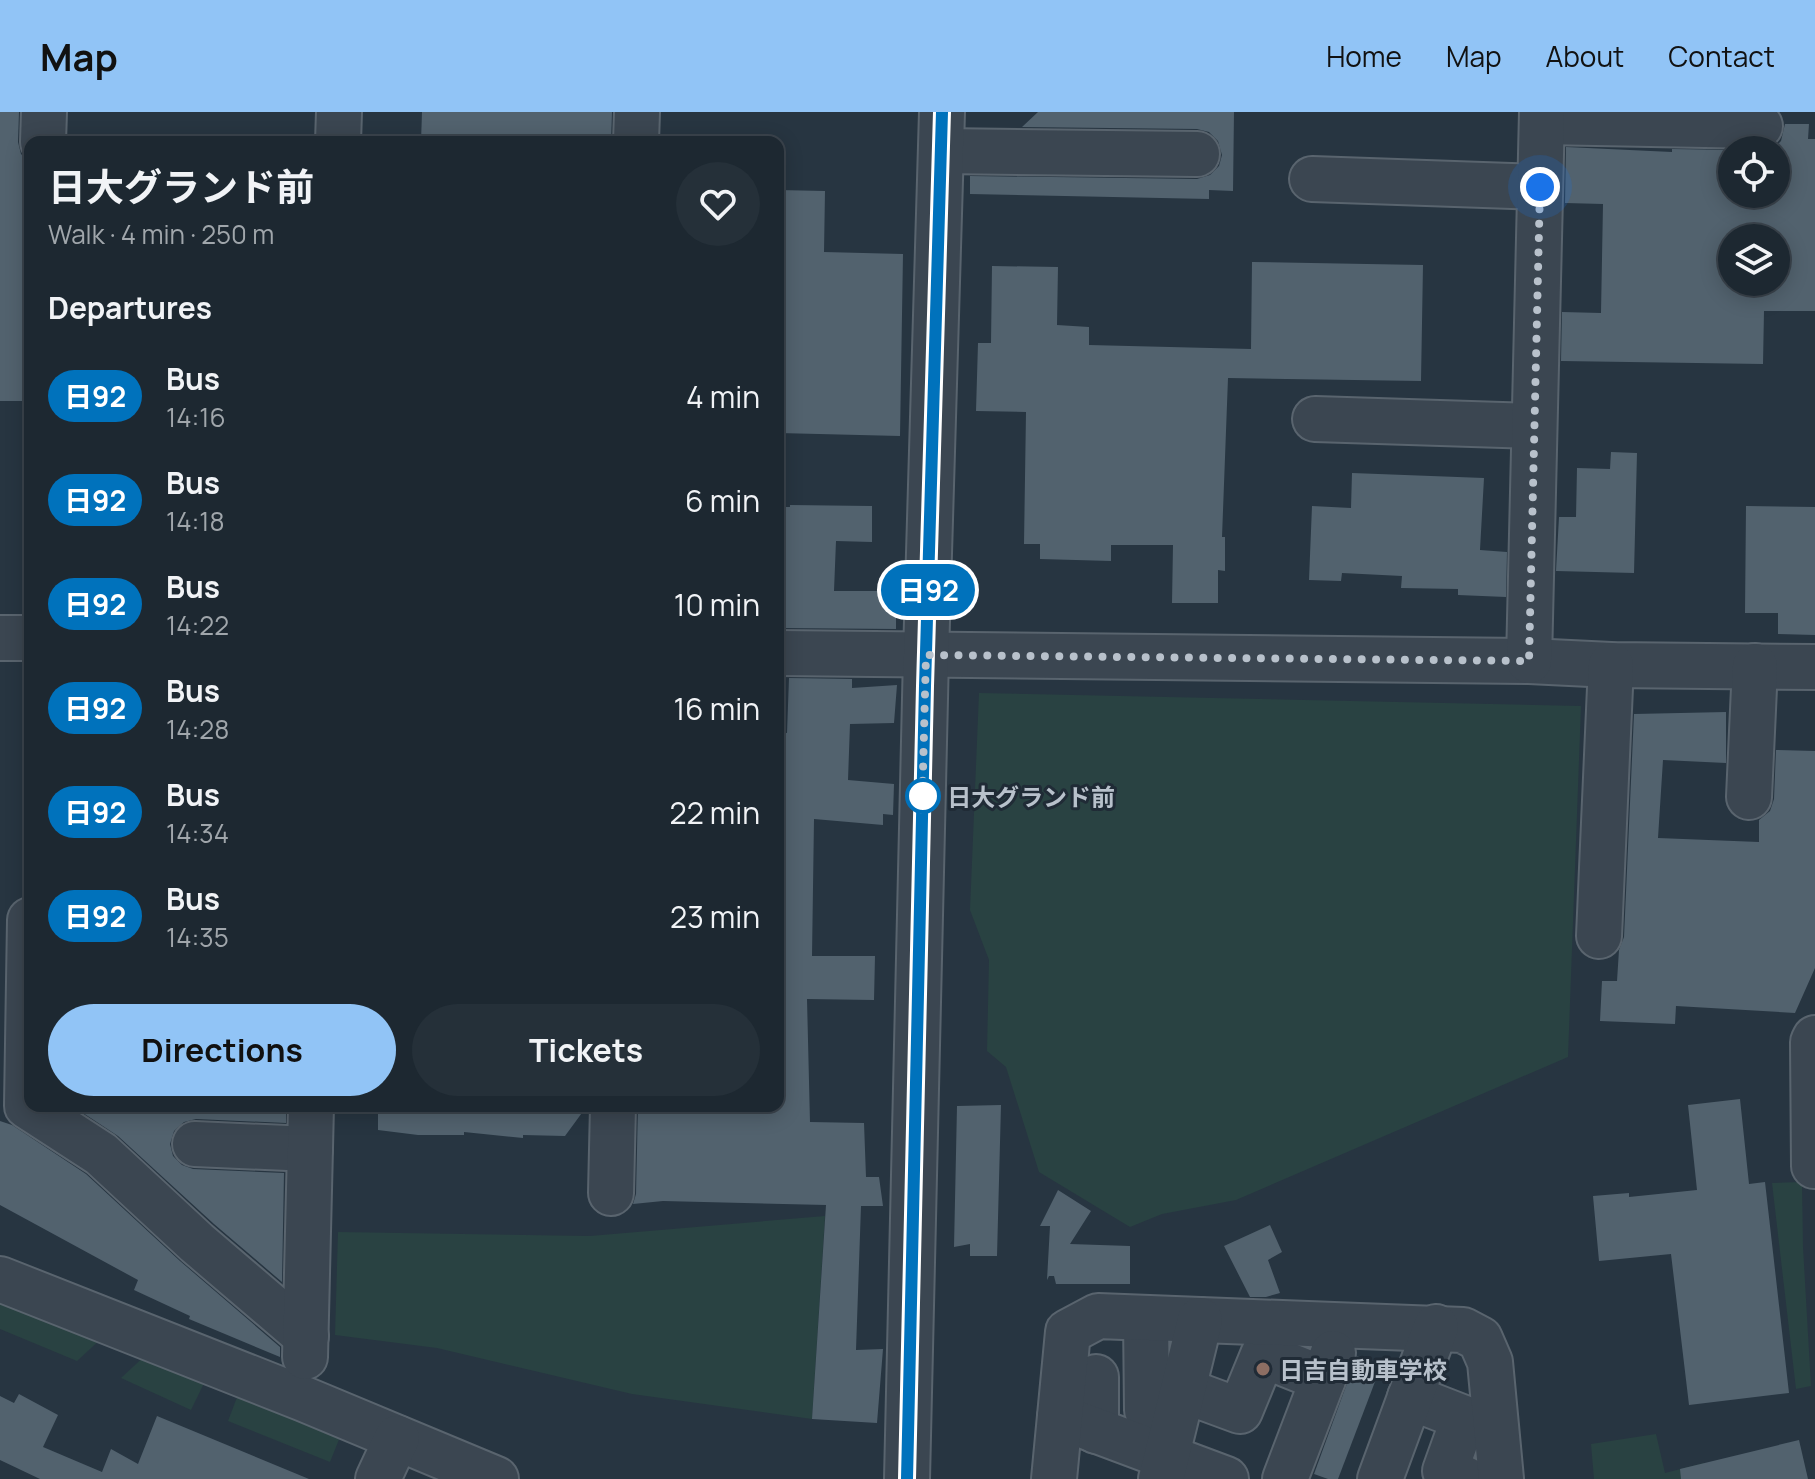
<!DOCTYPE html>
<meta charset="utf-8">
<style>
:root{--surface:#1d2831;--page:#253039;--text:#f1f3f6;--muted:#a0a6ab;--line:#3b444d;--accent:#91c4f6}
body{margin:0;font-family:Manrope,"Noto Sans JP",sans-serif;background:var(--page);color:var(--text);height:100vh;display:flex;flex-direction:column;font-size:30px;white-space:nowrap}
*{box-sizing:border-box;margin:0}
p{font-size:26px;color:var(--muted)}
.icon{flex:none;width:44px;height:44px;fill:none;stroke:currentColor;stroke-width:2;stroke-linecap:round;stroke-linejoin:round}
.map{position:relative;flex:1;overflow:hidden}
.sheet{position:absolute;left:24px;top:24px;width:760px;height:976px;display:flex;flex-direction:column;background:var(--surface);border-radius:16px;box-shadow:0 4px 20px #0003,0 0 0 2px var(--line)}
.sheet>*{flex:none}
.badge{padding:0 16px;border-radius:26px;font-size:28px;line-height:52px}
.tools{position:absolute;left:1718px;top:24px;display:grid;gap:16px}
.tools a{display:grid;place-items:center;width:72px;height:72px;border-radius:50%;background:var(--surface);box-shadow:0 4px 20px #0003,0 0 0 2px var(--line);font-size:40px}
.you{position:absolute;width:40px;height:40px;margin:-20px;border:6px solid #fff;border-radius:50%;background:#1a73e8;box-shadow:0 0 0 12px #1a73e833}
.map>.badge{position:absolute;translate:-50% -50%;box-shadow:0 0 0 4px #fff}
h2{padding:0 24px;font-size:30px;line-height:72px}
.round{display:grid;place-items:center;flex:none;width:84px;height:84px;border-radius:42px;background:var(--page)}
.summary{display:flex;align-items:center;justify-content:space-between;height:136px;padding:0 24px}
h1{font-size:38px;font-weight:700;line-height:60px}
.primary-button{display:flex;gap:16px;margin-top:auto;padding:16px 24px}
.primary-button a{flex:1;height:92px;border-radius:48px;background:var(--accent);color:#111;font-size:32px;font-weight:700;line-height:92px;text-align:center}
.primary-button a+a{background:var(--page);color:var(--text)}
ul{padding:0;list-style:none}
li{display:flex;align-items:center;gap:24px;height:104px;padding:0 24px}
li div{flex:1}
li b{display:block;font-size:30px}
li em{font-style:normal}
li .badge{min-width:88px;font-weight:700;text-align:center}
header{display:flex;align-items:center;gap:48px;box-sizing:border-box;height:112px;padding:0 40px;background:var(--accent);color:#111}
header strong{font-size:38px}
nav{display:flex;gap:44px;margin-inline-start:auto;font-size:28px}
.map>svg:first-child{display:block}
.green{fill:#294242}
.building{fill:#52626e;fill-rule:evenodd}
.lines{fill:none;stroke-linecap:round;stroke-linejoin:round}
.minor-casing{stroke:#59646e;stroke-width:48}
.minor{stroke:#3b4651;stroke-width:44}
.line-casing{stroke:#fff;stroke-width:18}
.line{stroke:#0072bc;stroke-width:12}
.walk{stroke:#b8c1cb;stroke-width:8;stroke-dasharray:0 14.4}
.stop-dot{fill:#fff;stroke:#0072bc;stroke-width:4}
.education-dot{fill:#8d6e63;stroke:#202b36;stroke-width:3}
.labels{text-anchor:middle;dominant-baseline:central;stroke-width:6;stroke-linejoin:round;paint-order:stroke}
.stop-label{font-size:24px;font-weight:bold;fill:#b8c1cb;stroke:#202b36;text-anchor:start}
.poi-label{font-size:24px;font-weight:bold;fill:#b8c1cb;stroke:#202b36;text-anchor:start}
</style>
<header>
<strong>Map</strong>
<nav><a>Home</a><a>Map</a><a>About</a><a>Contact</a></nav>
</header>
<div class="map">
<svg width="1815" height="1367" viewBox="0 0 1815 1367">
<rect width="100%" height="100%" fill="#273541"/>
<g class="green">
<polygon points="979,581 1581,594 1568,945 1236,1088 1162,1102 1130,1115 1039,1060 1006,955 987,939 989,848 970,798"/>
<polygon points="1802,1070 1803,1135 1811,1274 1796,1277 1772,1071"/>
<polygon points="825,1104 812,1307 632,1282 437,1236 335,1223 338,1120 590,1124"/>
<polygon points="0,1181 103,1225 77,1249 0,1217"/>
<polygon points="148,1241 207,1265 191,1298 121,1266"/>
<polygon points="239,1280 342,1320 330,1350 228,1309"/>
<polygon points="1656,1322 1665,1361 1704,1351 1707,1367 1594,1367 1591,1332"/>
</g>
<g class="building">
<polygon points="0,0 19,0 18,30 21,42 30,51 26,289 0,289"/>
<polygon points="422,0 612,0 611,30 421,30"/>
<polygon points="1038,0 1234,0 1233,79 1209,78 1209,87 970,82 970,64 1197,67 1210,63 1219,54 1222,43 1218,29 1209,20 1197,17 1022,15"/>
<path d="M1785,12H1809L1808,27H1815V199H1764L1763,252L1561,249L1562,200L1601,201L1603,92L1565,91L1566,35L1672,40V37L1732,38V82H1776V38H1764L1775,35L1781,29ZM1732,126H1776V170H1732Z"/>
<polygon points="778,78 825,79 824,140 903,142 900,324 778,321"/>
<polygon points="1252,150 1423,153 1421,269 1228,266 1222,425 1225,425 1225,459 1218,458 1218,491 1172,491 1173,433 1111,433 1111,449 1040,447 1040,432 1024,432 1026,300 976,299 978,231 991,231 992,154 1058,155 1057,213 1089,215 1089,233 1251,237"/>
<polygon points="1611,340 1637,341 1634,461 1556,459 1559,405 1576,405 1577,356 1610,357"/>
<polygon points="1352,361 1484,366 1480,438 1507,440 1506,485 1458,483 1458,477 1401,476 1402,464 1342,461 1341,469 1309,468 1312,394 1351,396"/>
<polygon points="790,393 872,394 872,430 836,429 834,479 896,479 896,517 778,516 778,395 790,395"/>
<polygon points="1746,394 1815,395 1815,523 1778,522 1778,501 1745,501"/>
<polygon points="789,566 852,567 852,576 897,573 894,611 850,612 848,668 894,672 893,703 883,702 883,713 814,707 812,844 875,844 874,888 807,887 810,1010 864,1011 866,1065 879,1065 883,1094 861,1094 856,1238 883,1237 877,1311 812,1307 826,1093 663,1089 633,1092 636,1082 638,994 778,994 778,620 787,621"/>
<polygon points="1726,600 1726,651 1663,648 1658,726 1759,730 1759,708 1770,699 1774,687 1776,638 1815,639 1815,856 1795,901 1676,894 1675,912 1600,909 1602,869 1617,869 1619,838 1624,825 1634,602"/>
<polygon points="1740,987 1749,1072 1765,1070 1789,1281 1689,1293 1671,1142 1599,1149 1593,1084 1629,1081 1629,1085 1697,1078 1688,993"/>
<polygon points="1001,993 997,1144 970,1144 970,1132 954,1135 957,994"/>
<polygon points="131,994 286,998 286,1011 196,1007 184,1010 174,1019 170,1032 173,1044 182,1053 193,1057 284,1061 282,1170 214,1112 118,1024 74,995"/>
<polygon points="378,994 587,994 565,1024 523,1023 523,1026 464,1020 464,1023 418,1023 378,1018"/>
<polygon points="0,1009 12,1013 86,1062 180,1149 280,1235 280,1245 189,1207 190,1204 134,1178 138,1168 0,1093"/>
<polygon points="1058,1078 1091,1099 1070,1132 1130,1134 1130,1172 1056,1172 1054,1164 1049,1164 1047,1168 1050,1114 1040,1114"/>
<polygon points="1270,1113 1282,1140 1268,1148 1280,1181 1266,1185 1250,1185 1224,1134"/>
<polygon points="1357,1244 1381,1254 1338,1367 1328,1367 1314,1362"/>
<polygon points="19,1282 58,1303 43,1335 102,1360 111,1337 138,1352 157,1304 309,1367 40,1367 0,1348 0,1284 14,1291"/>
<polygon points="1799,1328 1808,1367 1681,1367 1680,1357"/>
</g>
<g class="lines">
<g class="minor-casing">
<g id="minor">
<polyline points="1542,10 1760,14"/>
<polyline points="43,30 44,0"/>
<polyline points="338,30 339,0"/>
<polyline points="636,30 637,0"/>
<polyline points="941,39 1197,42"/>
<polyline points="1312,67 1540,75"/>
<polyline points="1315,307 1534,314"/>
<polyline points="0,526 30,526"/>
<polyline points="778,541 1529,549 1611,553 1815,555"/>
<polyline points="1529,549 1542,0"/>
<polyline points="1749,685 1755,554"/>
<polyline points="30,808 27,994 101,1042 197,1131 306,1224"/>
<polyline points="1599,824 1611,553"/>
<polyline points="195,1032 310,1037"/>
<polyline points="1814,1054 1813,930 1815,926"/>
<polyline points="611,1081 613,994"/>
<polyline points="0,1167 304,1287 496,1367"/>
<polyline points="1146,1206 1147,1298"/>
<polyline points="305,1245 311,994"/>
<polyline points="1096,1265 1096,1319"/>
<polyline points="1183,1278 1240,1299 1263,1243 1323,1267"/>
<polyline points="1410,1285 1464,1306 1445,1359 1465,1367"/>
<polyline points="1060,1305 1226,1367"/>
<polyline points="378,1367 397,1326"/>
<polyline points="907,1367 926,543 942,0"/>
<polyline points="1054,1367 1068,1220 1098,1204 1463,1218 1480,1227 1490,1250 1501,1367"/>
<polyline points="1161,1367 1200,1208"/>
<polyline points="1285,1367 1333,1241"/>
<polyline points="1380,1367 1436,1215"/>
</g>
</g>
<use href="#minor" class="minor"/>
</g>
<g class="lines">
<g class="line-casing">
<polyline id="line" points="907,1367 925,574 942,0"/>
</g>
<use href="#line" class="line"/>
<polyline class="walk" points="923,684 922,698 926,543 1529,549 1540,75"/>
</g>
<circle class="stop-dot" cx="923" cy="684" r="16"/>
<circle class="education-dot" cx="1263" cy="1257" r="8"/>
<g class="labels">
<g class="stop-label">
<text x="947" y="684">日大グランド前</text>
</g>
<g class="poi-label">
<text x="1279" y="1257">日吉自動車学校</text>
</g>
</g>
</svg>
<div class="tools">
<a><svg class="icon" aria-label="locate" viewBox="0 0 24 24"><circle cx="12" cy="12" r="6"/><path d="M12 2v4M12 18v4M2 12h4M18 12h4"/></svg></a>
<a><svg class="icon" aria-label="layers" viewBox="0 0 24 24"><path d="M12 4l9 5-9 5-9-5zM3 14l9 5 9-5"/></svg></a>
</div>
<div class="you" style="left:1540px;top:75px"></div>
<b class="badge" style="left:928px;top:478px;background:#0072bc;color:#fff">日92</b>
<section class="sheet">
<div class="summary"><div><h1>日大グランド前</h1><p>Walk · 4 min · 250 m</p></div><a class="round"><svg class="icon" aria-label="heart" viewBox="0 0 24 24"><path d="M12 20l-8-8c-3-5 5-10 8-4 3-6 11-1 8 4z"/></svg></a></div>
<h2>Departures</h2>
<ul>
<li><span class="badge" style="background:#0072bc;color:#fff">日92</span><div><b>Bus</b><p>14:16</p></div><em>4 min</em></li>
<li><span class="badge" style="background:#0072bc;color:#fff">日92</span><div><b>Bus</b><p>14:18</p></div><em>6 min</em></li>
<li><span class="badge" style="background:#0072bc;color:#fff">日92</span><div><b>Bus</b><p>14:22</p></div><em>10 min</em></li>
<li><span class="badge" style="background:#0072bc;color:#fff">日92</span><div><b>Bus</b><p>14:28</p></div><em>16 min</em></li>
<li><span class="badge" style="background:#0072bc;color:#fff">日92</span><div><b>Bus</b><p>14:34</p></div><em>22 min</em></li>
<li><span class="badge" style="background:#0072bc;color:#fff">日92</span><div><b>Bus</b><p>14:35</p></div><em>23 min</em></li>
</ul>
<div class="primary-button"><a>Directions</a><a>Tickets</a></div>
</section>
</div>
